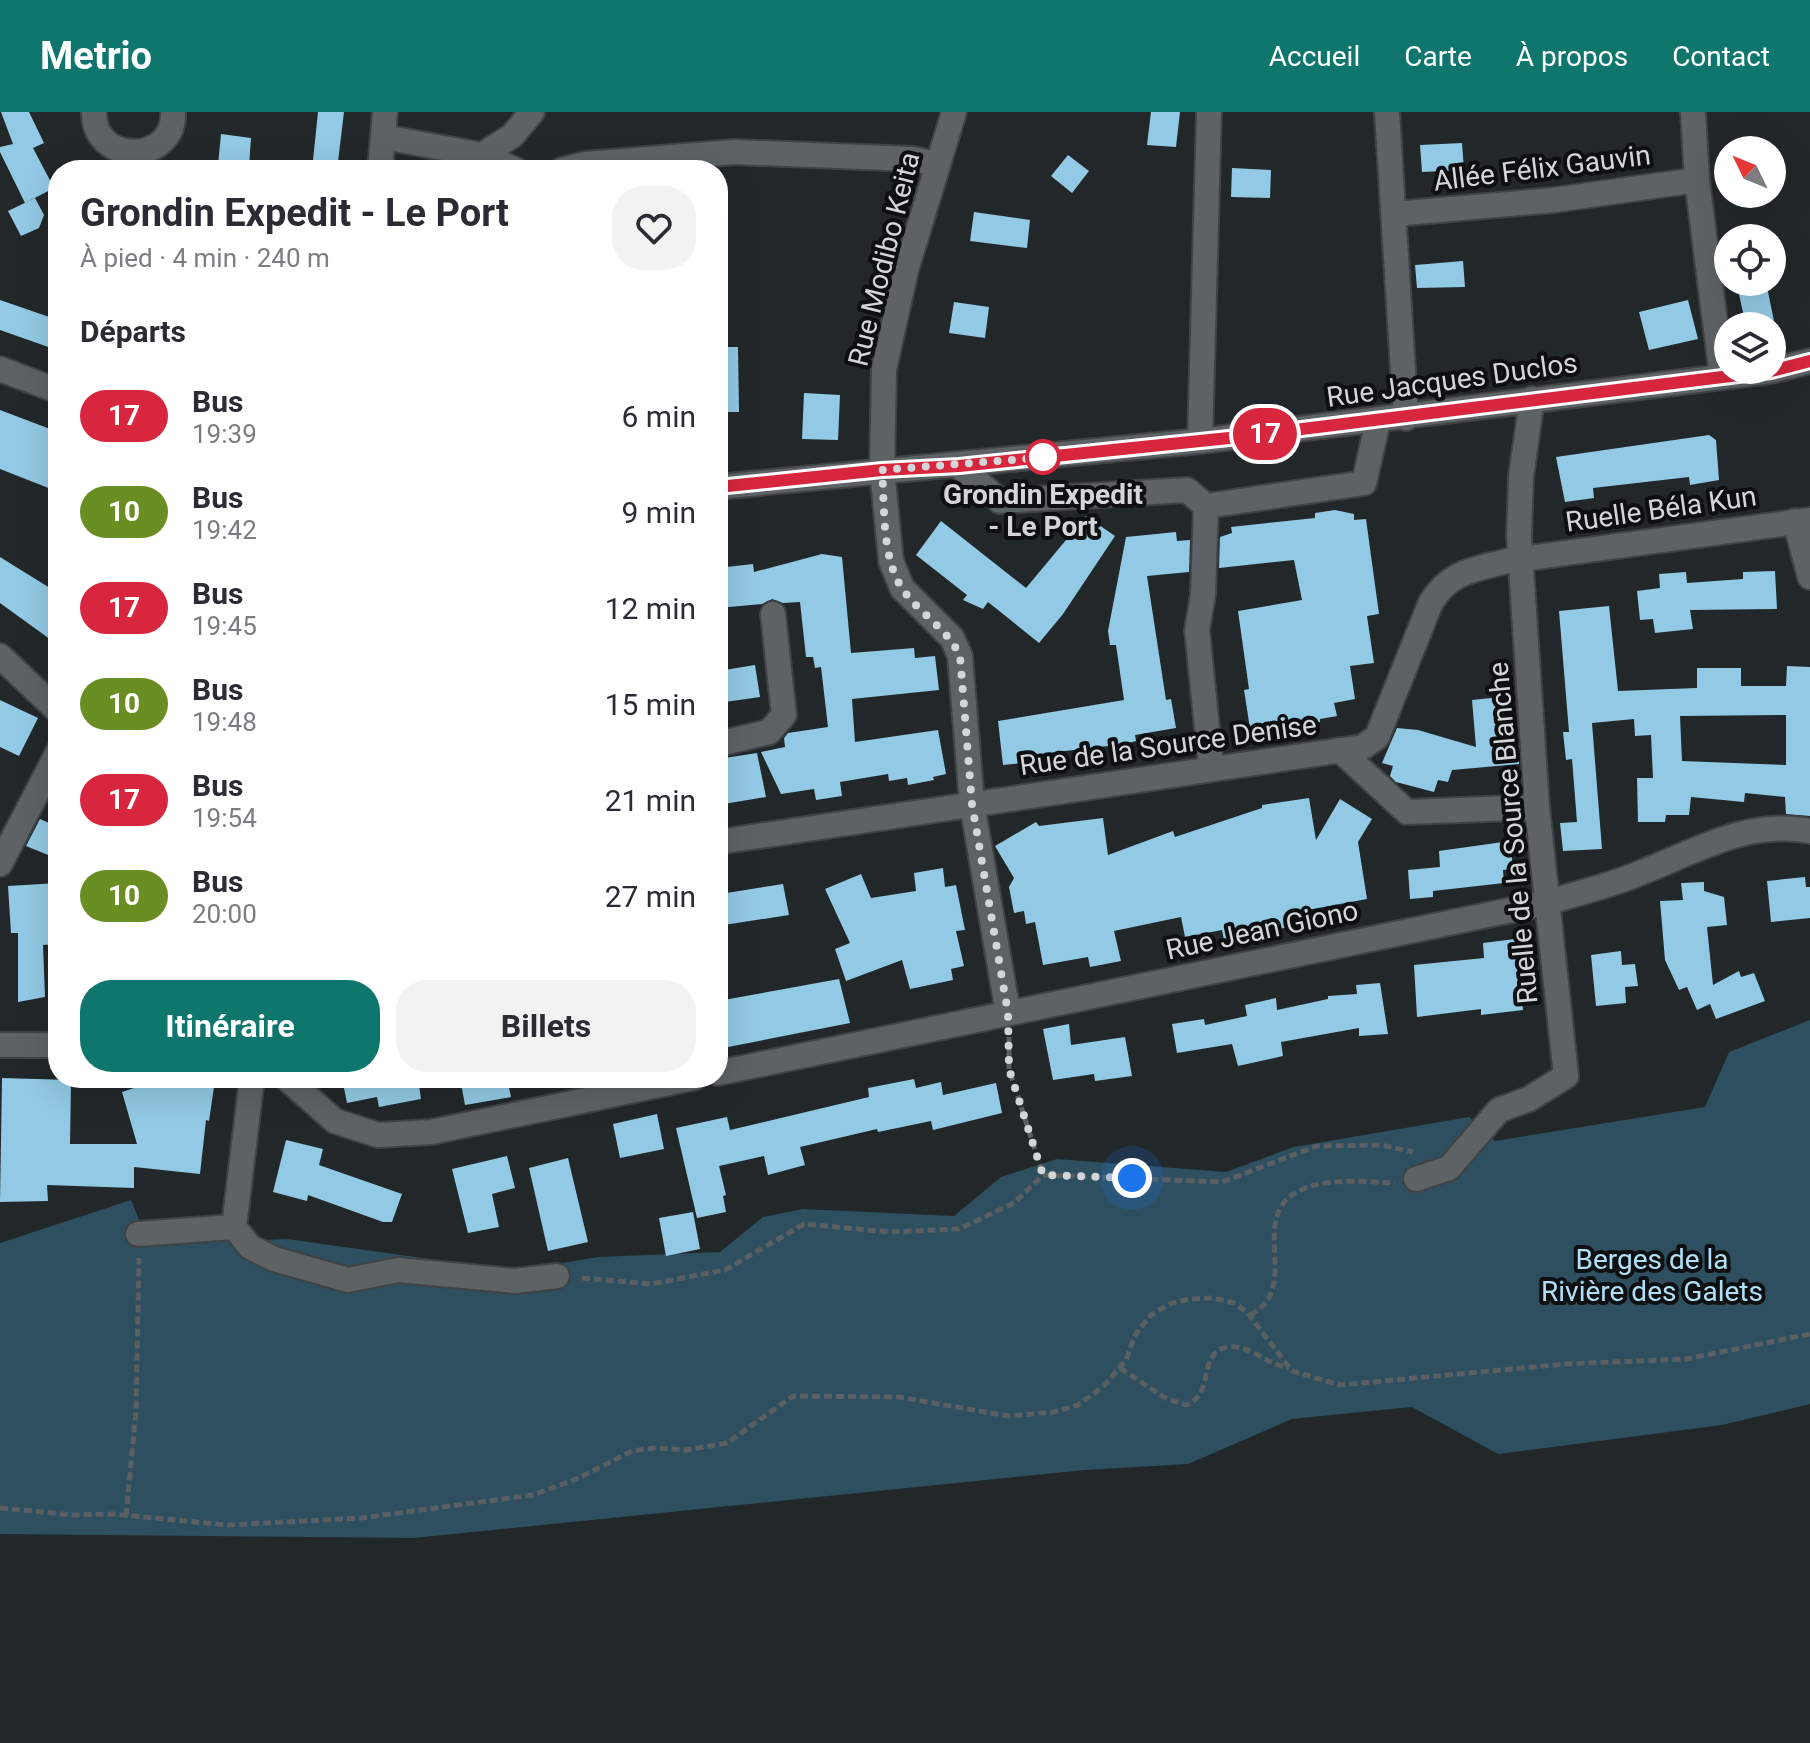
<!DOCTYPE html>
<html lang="fr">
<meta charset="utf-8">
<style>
:root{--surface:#fff;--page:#f2f2f3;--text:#2b2b33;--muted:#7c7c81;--accent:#0f766e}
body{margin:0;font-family:Roboto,sans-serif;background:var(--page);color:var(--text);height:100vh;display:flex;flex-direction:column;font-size:30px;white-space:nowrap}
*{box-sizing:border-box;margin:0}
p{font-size:26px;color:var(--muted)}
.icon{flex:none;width:44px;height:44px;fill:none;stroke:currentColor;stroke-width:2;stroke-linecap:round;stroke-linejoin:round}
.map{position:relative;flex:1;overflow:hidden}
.details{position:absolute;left:48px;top:48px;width:680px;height:928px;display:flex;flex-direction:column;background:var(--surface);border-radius:32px;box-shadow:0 8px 32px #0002}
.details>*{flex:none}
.badge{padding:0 16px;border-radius:26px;font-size:28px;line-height:52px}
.needle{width:52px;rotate:313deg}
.fabs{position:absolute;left:1714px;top:24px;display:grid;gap:16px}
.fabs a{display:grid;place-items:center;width:72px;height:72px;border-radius:50%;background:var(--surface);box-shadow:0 8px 32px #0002;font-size:40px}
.you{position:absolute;width:40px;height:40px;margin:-20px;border:6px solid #fff;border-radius:50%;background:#1a73e8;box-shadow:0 0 0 12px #1a73e833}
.map>.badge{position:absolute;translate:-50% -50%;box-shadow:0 0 0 4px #fff}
h2{padding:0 32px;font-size:30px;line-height:72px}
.round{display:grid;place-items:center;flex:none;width:84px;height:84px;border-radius:32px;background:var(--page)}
.summary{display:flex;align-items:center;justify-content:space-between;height:136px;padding:0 32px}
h1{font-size:38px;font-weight:700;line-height:60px}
.button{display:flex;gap:16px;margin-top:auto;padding:16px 32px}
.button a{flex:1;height:92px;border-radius:32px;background:var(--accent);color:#fff;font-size:32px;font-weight:700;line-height:92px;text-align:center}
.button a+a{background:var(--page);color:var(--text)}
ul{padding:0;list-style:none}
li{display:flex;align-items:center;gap:24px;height:96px;padding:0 32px}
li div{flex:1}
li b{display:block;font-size:30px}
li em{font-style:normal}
li .badge{min-width:88px;font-weight:700;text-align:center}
header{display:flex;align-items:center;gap:48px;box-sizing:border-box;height:112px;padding:0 40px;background:var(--accent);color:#fff}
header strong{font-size:38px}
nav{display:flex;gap:44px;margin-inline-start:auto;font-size:28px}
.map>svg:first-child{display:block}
.green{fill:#2d4f5f}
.building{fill:#92c9e4;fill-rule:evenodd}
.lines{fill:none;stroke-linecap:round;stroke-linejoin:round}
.minor-casing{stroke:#3f4345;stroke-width:28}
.path{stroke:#5a5f61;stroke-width:5;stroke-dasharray:8 4;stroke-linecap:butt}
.minor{stroke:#5d6265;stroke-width:24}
.line-casing{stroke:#fff;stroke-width:18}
.line{stroke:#d7263d;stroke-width:12}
.walk{stroke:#d3d6d8;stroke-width:8;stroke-dasharray:0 14.4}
.stop-dot{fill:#fff;stroke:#d7263d;stroke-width:4}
.labels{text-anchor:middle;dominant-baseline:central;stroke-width:8;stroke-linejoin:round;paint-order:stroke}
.street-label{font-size:28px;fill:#d3d6d8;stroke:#0d0f10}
.stop-label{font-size:28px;font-weight:bold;fill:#d3d6d8;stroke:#0d0f10}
.park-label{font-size:28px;fill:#b0e0f7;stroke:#0d0f10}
</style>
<header>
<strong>Metrio</strong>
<nav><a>Accueil</a><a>Carte</a><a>À propos</a><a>Contact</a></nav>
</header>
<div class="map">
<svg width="1810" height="1631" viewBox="0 0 1810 1631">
<rect width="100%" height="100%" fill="#222729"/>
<polygon class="green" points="1810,908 1810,1292 1722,1313 1498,1342 1412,1295 1292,1307 1188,1352 1085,1358 414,1426 0,1422 0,1131 131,1088 149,1132 287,1127 515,1159 598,1145 720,1140 763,1105 803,1097 954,1104 1001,1065 1057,1047 1226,1060 1294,1035 1469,1005 1495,1029 1705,995 1729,940"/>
<g class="building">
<polygon points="1,0 29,0 44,31 33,36 54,76 25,91 0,40 0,35 13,32"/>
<polygon points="318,0 344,0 337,58 312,58"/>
<polygon points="1151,0 1180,0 1176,35 1147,33"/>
<polygon points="221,22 251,26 249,54 218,53"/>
<polygon points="1462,31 1464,58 1422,60 1420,33"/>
<polygon points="1068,43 1089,59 1072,81 1051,64"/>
<polygon points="1232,56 1271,58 1270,86 1231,85"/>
<polygon points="35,86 44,103 39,116 21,124 8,99"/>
<polygon points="974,100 1030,108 1027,136 970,129"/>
<polygon points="1463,149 1465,175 1417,176 1415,153"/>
<polygon points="1752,170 1766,170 1775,214 1746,214 1737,173"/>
<polygon points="0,188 58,208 54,237 0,218"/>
<polygon points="1688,188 1698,227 1649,238 1639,200"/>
<polygon points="954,190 989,195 985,226 949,221"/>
<polygon points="718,235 738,235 739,300 718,300"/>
<polygon points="804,281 840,283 838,328 802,327"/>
<polygon points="0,298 58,320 58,363 51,377 0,357"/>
<polygon points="1709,323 1716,328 1719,368 1690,373 1689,365 1593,376 1594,386 1565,390 1556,345"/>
<polygon points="1335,398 1354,402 1354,408 1366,407 1379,502 1367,504 1374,551 1350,554 1355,587 1334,591 1337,604 1320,607 1320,610 1251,623 1244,578 1249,577 1238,499 1302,488 1294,448 1219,456 1220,425 1232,421 1231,415 1315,406 1315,401"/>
<polygon points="1086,404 1115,424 1063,502 1039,531 988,490 983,497 963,488 967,483 916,443 941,409 1026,476"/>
<polygon points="1176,420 1177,429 1190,428 1189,460 1147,464 1166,588 1171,587 1176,616 1135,623 1136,629 1125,632 1031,643 1032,650 1003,653 998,609 1124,588 1116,533 1110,533 1108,519 1126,425"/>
<polygon points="822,442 842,445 851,541 914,536 915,546 935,544 939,578 852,587 855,630 938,618 946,662 933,665 934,668 908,673 907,666 889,669 888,662 840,670 842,684 816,688 814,677 781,682 761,640 785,635 784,626 788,621 828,615 821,555 815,556 813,545 806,545 800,490 783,491 772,487 762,492 718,496 718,456 753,452 754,460"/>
<polygon points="0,445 58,481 58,533 0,491"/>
<polygon points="1775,459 1777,497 1690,498 1693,517 1655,521 1653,507 1640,508 1637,479 1660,476 1659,462 1686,460 1687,471 1743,467 1743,460"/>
<path d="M1609,494L1618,579L1697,576V556H1741V574H1786L1787,554L1810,555V704L1786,702L1785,685L1745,681L1744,690L1691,685L1689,703H1666L1665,710H1638L1637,666H1653L1651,623L1635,624L1634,607L1592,611L1602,737L1563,739L1560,711L1577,710L1572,647L1566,648L1563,620H1569L1559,499ZM1786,603V653L1682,649L1680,604Z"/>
<polygon points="755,553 760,585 718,591 718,559"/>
<polygon points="1501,585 1507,645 1519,648 1519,652 1452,658 1448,670 1438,668 1434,680 1396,670 1390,664 1393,654 1382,651 1397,616 1418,618 1476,635 1472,588"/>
<polygon points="0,588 38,606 19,644 0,635"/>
<polygon points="757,641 766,685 718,693 718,647"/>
<polygon points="1309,686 1316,728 1340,687 1372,707 1358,730 1367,787 1291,801 1294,814 1224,828 1222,818 1185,825 1181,805 1114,819 1121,849 1090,855 1088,845 1043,853 1035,810 1026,812 1024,799 1014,801 1009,775 1014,766 995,734 1036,710 1039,714 1103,706 1108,743 1173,719 1175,725 1262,696 1262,693"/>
<polygon points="40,707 58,715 58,747 26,734"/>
<polygon points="1510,729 1513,757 1503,758 1504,771 1433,779 1433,785 1410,787 1408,758 1440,755 1439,739"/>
<polygon points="943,756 945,775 956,773 965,818 956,819 964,854 951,857 953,868 910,877 902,848 846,869 835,837 850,831 825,777 861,762 871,786 916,779 914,761"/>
<polygon points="1805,765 1806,775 1810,775 1810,806 1771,810 1767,769"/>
<polygon points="1704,770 1704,779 1724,785 1727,813 1707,815 1713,873 1739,859 1741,865 1754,861 1765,889 1716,907 1710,892 1697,898 1687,875 1679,878 1665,848 1660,789 1683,788 1681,771"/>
<polygon points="58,771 56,832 43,833 45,885 18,890 18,821 11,821 8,774"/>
<polygon points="783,772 789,803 724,813 720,782"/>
<polygon points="1515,827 1523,898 1481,903 1481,897 1417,905 1414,853 1484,846 1483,831"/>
<polygon points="1621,839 1622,853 1635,852 1638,874 1625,875 1626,891 1596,894 1591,843"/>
<polygon points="839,867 850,911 718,937 718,889"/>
<polygon points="1380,871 1388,922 1359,924 1359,916 1281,930 1283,944 1238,954 1232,932 1177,941 1172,912 1204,907 1205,913 1247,904 1245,893 1276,886 1277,898 1328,887 1328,884 1357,882 1356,873"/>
<polygon points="1069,912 1071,933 1125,925 1132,964 1095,969 1094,962 1053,968 1043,917"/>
<polygon points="2,966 71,968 70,1032 137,1032 122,980 137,975 135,966 215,968 209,1009 206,1008 200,1062 134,1055 134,1076 47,1073 48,1089 0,1090"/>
<polygon points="342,966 418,966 421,987 379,995 377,985 347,991"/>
<polygon points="460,966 507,966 511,985 465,993"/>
<polygon points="914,967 916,976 941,970 943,983 996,971 1002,1001 933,1018 931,1009 878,1020 877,1017 800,1035 805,1053 768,1063 764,1044 719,1054 726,1083 723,1084 726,1100 697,1106 676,1016 727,1005 730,1018 869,985 868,976"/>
<polygon points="657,1002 664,1037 620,1046 613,1012"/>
<polygon points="286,1028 323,1037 319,1053 402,1082 392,1110 383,1110 308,1083 307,1089 273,1080"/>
<polygon points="507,1044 515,1076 492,1082 499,1115 468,1121 452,1057"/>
<polygon points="568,1046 588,1130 548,1139 529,1056"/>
<polygon points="693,1100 700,1137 666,1144 659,1106"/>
</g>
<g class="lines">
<g class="minor-casing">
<g id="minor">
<path d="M94,0C93,54 176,52 173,0"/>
<polyline points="954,0 906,158 884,257 882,358 891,449 902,476 952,526 960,544 972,692 1008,901"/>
<polyline points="1387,0 1406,306"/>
<polyline points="1693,0 1697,68 1722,265"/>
<polyline points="383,25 482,43 516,58"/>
<polyline points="482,43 512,24 532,0"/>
<polyline points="380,58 385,0"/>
<polyline points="562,58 585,52 735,40 913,47 936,52"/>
<polyline points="1394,102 1554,88 1697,68"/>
<polyline points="0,257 58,279"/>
<polyline points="1200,329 1209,0"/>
<polyline points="959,354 1000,389 1187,378 1206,394 1364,371 1378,309"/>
<polyline points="718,375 1200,329 1771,259 1810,249"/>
<polyline points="1206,394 1203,483 1197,518 1211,655"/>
<polyline points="1795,409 1810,465"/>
<polyline points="0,544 58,599"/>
<polyline points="718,632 769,620 784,603 773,502"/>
<polyline points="1340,638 1407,700 1537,695"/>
<path d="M718,730L1363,635L1377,625L1431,490C1451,459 1473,458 1507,449L1810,408"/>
<polyline points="0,752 58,640"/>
<polyline points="0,933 58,933"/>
<path d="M718,961L1546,791C1577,781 1610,774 1640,761C1697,739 1747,707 1810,719"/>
<polyline points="252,966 234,1115 250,1135 274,1147 348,1168 398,1158 515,1169 557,1164"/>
<polyline points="286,966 335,1009 378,1023 431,1020 693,966"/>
<polyline points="1416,1067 1449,1056 1499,998 1529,987 1566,964 1537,695 1519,425 1521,365 1532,287"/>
<polyline points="138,1122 234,1115"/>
</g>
</g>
<g class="path">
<polyline points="1009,925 1009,957 1043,1063"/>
<polyline points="582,1166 651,1172 725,1158 804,1112 890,1120 959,1117 1014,1091 1043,1063 1222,1070 1317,1034 1381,1033 1413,1040"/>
<path d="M1250,1203C1306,1175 1240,1098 1308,1075C1335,1066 1368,1070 1395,1071"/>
<path d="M1120,1256L1165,1286L1186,1293C1217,1282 1195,1238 1230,1235C1250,1233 1268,1253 1289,1256"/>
<polyline points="0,1396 74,1403 113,1402 228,1413 361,1406 533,1383 579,1366 632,1339 654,1336 687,1338 727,1331 793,1284 899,1285 1008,1304 1054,1300 1078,1293 1103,1275 1126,1248 1135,1223 1151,1203 1169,1192 1189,1187 1213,1186 1234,1191 1247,1200 1292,1259 1340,1273 1566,1252 1686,1247 1810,1222"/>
<polyline points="126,1404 136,1299 139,1146"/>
</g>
<use href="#minor" class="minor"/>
</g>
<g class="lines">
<g class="line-casing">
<polyline id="line" points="718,375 882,358 959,354 1229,326 1771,259 1810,249"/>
</g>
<use href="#line" class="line"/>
<path class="walk" d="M1043,345H1049L882,358C885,395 881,448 904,479C922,504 947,516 960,544L972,692L1008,901L1009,957L1043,1063L1132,1066"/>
</g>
<circle class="stop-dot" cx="1043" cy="345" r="16"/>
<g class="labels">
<g class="street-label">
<text transform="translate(1542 56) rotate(-7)">Allée Félix Gauvin</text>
<text transform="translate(884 147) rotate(-76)">Rue Modibo Keita</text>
<text transform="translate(1452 268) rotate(-8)">Rue Jacques Duclos</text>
<text transform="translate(1661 397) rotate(-8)">Ruelle Béla Kun</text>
<text transform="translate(1168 633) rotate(-8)">Rue de la Source Denise</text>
<text transform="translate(1513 721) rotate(-95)">Ruelle de la Source Blanche</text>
<text transform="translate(1262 818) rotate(-12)">Rue Jean Giono</text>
</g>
<g class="stop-label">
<text x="1043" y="382">Grondin Expedit<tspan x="1043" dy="32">- Le Port</tspan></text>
</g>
<g class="park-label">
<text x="1652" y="1147">Berges de la<tspan x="1652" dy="32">Rivière des Galets</tspan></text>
</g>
</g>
</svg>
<div class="fabs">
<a><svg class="needle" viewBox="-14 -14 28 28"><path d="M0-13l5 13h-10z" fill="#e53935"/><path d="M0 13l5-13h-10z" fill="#7c7c81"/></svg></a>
<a><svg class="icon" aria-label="locate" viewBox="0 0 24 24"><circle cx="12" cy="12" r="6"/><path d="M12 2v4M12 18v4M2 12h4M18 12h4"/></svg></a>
<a><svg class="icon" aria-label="layers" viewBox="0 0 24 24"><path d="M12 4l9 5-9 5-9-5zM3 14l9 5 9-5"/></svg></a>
</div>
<div class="you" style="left:1132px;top:1066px"></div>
<b class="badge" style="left:1265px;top:322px;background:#d7263d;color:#fff">17</b>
<section class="details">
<div class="summary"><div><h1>Grondin Expedit - Le Port</h1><p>À pied · 4 min · 240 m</p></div><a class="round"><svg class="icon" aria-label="heart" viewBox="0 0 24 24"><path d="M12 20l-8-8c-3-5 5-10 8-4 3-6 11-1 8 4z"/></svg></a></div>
<h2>Départs</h2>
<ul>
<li><span class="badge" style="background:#d7263d;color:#fff">17</span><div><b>Bus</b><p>19:39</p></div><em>6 min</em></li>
<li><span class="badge" style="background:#6b8e23;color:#fff">10</span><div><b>Bus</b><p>19:42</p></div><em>9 min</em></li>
<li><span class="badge" style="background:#d7263d;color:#fff">17</span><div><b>Bus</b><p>19:45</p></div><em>12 min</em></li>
<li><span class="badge" style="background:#6b8e23;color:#fff">10</span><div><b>Bus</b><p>19:48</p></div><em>15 min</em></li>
<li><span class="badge" style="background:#d7263d;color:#fff">17</span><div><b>Bus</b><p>19:54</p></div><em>21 min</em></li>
<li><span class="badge" style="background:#6b8e23;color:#fff">10</span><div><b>Bus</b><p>20:00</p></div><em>27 min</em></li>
</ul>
<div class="button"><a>Itinéraire</a><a>Billets</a></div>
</section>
</div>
